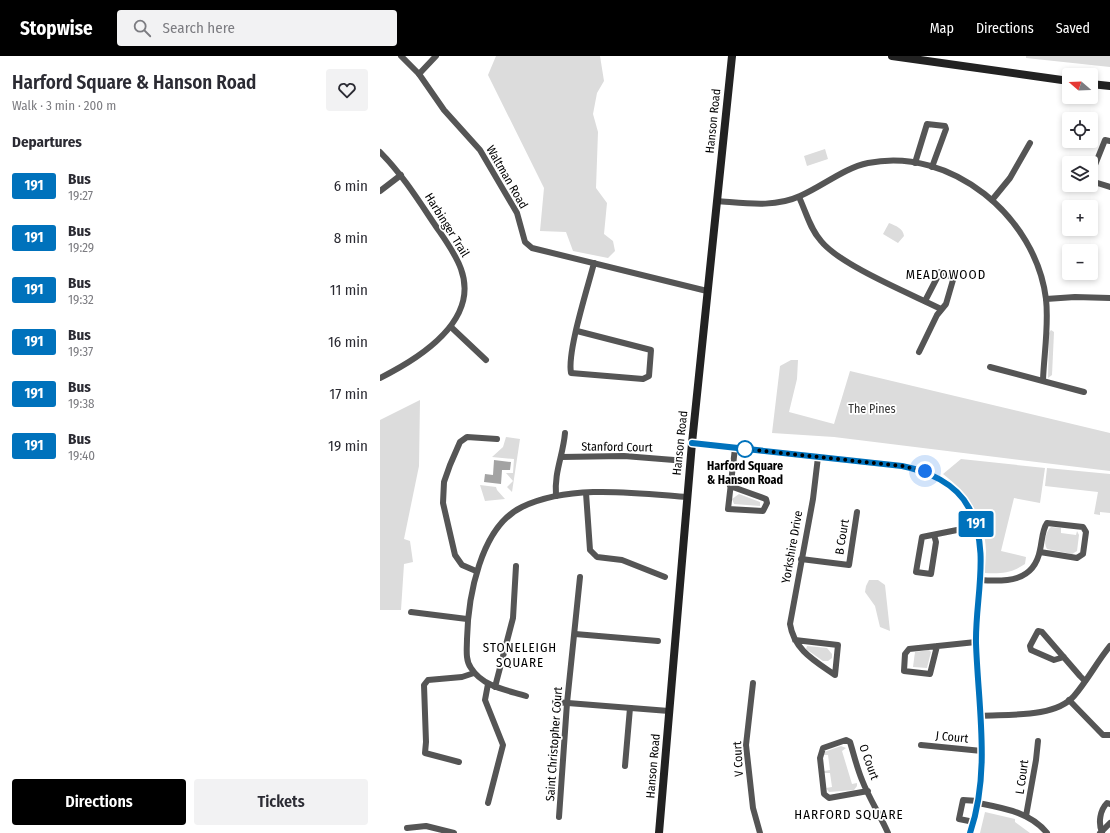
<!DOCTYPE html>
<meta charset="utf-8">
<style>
:root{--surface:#fff;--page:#f2f2f3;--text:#2b2b33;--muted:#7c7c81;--accent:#000}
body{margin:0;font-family:"Fira Sans Condensed",sans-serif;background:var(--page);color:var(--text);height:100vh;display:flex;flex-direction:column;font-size:15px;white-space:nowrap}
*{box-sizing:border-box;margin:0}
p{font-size:13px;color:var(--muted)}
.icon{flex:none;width:22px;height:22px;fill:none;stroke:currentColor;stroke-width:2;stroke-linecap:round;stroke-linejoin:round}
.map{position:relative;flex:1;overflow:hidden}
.side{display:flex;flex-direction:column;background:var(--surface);width:380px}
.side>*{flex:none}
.badge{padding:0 8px;border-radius:3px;font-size:14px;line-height:26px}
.needle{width:26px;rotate:289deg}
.buttons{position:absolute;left:682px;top:12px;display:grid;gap:8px}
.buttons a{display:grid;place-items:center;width:36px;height:36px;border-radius:4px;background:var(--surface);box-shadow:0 2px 6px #0003;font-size:20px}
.you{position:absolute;width:20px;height:20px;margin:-10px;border:3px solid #fff;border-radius:50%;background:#1a73e8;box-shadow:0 0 0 6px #1a73e833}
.map>.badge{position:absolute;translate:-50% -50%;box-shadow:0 0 0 2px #fff}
h2{padding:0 12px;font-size:15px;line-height:36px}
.round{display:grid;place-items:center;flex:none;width:42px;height:42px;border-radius:4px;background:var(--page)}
.headline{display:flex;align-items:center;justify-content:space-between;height:68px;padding:0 12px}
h1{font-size:19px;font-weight:600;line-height:30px}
.cta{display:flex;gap:8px;margin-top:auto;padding:8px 12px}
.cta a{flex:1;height:46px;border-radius:4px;background:var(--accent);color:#fff;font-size:16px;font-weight:600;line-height:46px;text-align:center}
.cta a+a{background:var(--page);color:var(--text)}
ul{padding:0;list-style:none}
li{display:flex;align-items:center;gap:12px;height:52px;padding:0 12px}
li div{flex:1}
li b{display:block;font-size:15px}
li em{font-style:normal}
li .badge{min-width:44px;font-weight:700;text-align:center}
header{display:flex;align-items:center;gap:24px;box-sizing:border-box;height:56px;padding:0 20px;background:var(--accent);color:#fff}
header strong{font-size:19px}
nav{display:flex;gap:22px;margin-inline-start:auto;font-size:14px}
.search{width:280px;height:36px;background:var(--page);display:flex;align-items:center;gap:10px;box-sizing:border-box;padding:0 14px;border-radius:4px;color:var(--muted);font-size:15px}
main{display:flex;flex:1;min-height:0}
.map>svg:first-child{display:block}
.green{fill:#dcdcdc}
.water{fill:#a3a3a3}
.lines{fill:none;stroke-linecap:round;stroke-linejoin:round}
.street{stroke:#555;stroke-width:6}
.secondary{stroke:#222;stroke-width:8}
.line-casing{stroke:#fff;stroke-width:9}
.line{stroke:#0072bc;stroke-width:6}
.walk{stroke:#000;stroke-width:4;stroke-dasharray:0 7.2}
.stop-dot{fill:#fff;stroke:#0072bc;stroke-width:2}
.labels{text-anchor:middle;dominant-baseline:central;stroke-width:3.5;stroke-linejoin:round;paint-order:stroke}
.street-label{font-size:12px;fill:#000;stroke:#fff}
.park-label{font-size:12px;fill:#333;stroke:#fff}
.stop-label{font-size:12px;font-weight:bold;fill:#000;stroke:#fff}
.neighbourhood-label{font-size:13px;letter-spacing:1px;fill:#000;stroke:#fff}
</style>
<header>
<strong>Stopwise</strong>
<div class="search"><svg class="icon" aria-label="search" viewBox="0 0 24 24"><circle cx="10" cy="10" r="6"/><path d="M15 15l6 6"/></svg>Search here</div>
<nav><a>Map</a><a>Directions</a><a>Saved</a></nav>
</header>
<main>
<section class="side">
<div class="headline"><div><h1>Harford Square &amp; Hanson Road</h1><p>Walk · 3 min · 200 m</p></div><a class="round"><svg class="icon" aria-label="heart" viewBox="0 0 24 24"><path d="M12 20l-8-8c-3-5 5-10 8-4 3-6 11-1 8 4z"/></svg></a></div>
<h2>Departures</h2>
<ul>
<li><span class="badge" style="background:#0072bc;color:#fff">191</span><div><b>Bus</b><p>19:27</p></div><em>6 min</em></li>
<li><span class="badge" style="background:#0072bc;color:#fff">191</span><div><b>Bus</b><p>19:29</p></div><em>8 min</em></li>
<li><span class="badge" style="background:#0072bc;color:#fff">191</span><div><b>Bus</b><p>19:32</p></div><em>11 min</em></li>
<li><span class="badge" style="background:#0072bc;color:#fff">191</span><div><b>Bus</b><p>19:37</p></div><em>16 min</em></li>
<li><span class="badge" style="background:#0072bc;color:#fff">191</span><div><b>Bus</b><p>19:38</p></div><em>17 min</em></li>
<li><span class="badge" style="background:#0072bc;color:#fff">191</span><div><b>Bus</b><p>19:40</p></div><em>19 min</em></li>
</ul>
<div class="cta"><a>Directions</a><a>Tickets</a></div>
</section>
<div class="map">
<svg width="730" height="777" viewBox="0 0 730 777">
<rect width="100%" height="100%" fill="#fff"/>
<g class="green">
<polygon points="116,0 220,0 224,25 217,37 213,58 218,76 216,132 227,147 224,178 233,185 235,195 228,202 193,195 186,176 160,175 164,132 108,19"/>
<polygon points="646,0 730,0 730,11 646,2"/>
<polygon points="445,93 448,103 427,110 424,100"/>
<path d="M509,167C516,170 523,172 524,180L518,187L503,178Z"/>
<polygon points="671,274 674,276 672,319 668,322 669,277"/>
<polygon points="411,304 418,304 417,323 409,356 454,368 470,315 730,377 730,415 454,381 392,377 400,310"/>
<polygon points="40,344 39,410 24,483 30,485 33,506 24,508 21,554 0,554 0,364"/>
<polygon points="126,381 140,383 132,436 127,431 133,425 126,417 133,417 134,403 112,401 123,391"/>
<path d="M581,403L665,412L660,447L634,442L621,495L646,501L645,508C632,517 621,518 605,517C605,509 606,502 606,495C605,462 588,437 563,418Z"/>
<polygon points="667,412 730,418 730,457 720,456 720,459 714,458 718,436 665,430"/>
<polygon points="100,429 116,431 117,434 125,443 105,445"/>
<polygon points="359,438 380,446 380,450 354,448 352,443"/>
<path d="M671,471L681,472V477L696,479L697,475L699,479L697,495L692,498L667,493C663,487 666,475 671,471Z"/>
<polygon points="489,524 498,524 505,529 510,575 500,571 495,550 485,536 486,530"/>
<polygon points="427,590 447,592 452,598 452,602 448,605 443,605 426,593"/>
<polygon points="549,594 551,596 547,612 533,611 535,596"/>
<polygon points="461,690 466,692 462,695 472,728 477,727 477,730 474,734 449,736 446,732 452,731 450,717 444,717 444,715 450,714 448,699 444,699 444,696"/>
<polygon points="605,756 635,763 635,766 650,777 600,777"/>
</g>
<polygon class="water" points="114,404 131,406 130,414 122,414 121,428 104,426 105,418 113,419"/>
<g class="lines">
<g class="street">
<polyline points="21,0 39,18 64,54 100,94 137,157 145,186 152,192 327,235"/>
<polyline points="39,18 56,0"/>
<path d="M0,96C21,117 37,142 53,166C63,181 75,196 81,213C100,265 38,303 0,322"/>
<polyline points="535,107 547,68 565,70 566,73 552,111"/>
<polyline points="711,119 725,84 730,85"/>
<polyline points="711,125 730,131"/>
<polyline points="0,135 21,119"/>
<path d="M419,141C426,156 430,173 441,185C460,209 531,238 561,253"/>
<polyline points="612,144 630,122 650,87"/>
<path d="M337,145C365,147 394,152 420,140C443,130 464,112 488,107C571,90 656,161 666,243C669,269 664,298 663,324"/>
<polyline points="666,243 695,241 730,242"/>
<polyline points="71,271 106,304"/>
<path d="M197,275L271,294L269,320L263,323L191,317C187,295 208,231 214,207"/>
<polyline points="539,296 557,259 566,248 573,224 572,221 560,216 545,245"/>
<polyline points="610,311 704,336"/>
<path d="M312,387L522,410C547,415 576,427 589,452C611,494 595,542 596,587C598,650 611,716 590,777"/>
<polyline points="181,401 244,400 294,404"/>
<polyline points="350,430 386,443 387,447 383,455 348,453 355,392"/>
<polyline points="206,437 210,494 217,501 242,504 285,521"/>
<path d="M176,440C174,416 183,400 185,377"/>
<polyline points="554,479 556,486 551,518 536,516 542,481 597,470"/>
<polyline points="421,503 469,509 477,456"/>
<polyline points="96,515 82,509 75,499 63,447 64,426 70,409 80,386 87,381 117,383"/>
<path d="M600,524C626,526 654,526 660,494C662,486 662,474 667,467L703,471L706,476L703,498L697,502L660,496"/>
<polyline points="31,556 87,563"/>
<polyline points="195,578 278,585"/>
<path d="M415,584L458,589L455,619C435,605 414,594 410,568L433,443L438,401"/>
<polyline points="557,590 550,618 524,615 525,598 529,593 596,586"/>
<polyline points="684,601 674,604 651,594 650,590 658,575 662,576 700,620 705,625"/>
<polyline points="373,627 366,689 373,752 380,777"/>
<polyline points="115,631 133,562 136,510"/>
<path d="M146,640C127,634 103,631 91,612C85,604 87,592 87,583C88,542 100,471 142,451C190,428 255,437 307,441"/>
<polyline points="689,644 723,679 730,679"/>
<polyline points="175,646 289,655"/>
<path d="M600,660C628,658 675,662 694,640C707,625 717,606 730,590"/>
<polyline points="541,689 602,695"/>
<polyline points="79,706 45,697 46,686 44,629 48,624 82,621 94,617"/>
<polyline points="245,710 250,652"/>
<path d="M488,735L449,742L444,738L440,702L443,692L466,684L470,686C474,699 477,712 482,724C489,742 500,759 508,777"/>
<polyline points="108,747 123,689 105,644 108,628"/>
<path d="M598,747C623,752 650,756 667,777"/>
<polyline points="646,760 656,704 658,685"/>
<polyline points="179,761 187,647 200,521"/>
<polyline points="594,766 579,763 583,744 598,745"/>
<polyline points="27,772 46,770 74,777"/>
<path d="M722,776C718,767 720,754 727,747L730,748"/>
<polyline points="720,777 730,767"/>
</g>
<g class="secondary">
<polyline points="512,0 689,25"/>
<polyline points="711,28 730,30"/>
<polyline points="279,777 312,387 352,0"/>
</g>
</g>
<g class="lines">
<g class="line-casing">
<path id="line" d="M312,387L522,410C547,415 576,427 589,452C611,494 595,542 596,587C598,650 611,716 590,777"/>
</g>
<use href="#line" class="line"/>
<polyline class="walk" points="365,393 522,410 545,415"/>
</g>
<circle class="stop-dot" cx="365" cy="393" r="8"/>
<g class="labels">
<g class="street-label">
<text transform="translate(333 65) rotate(-84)">Hanson Road</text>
<text transform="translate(127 121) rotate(60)">Waltman Road</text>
<text transform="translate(67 169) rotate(58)">Harbinger Trail</text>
<text transform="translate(300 387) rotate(-84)">Hanson Road</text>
<text transform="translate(237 391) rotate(1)">Stanford Court</text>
<text transform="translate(462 481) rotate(-81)">B Court</text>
<text transform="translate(412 491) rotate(-80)">Yorkshire Drive</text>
<text transform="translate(572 681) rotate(6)">J Court</text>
<text transform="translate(174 688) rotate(-86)">Saint Christopher Court</text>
<text transform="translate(358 703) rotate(-93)">V Court</text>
<text transform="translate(489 706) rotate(70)">O Court</text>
<text transform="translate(273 710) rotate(-85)">Hanson Road</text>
<text transform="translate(642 721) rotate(-82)">L Court</text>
</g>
<g class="park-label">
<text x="492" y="353">The Pines</text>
</g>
<g class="stop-label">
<text x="365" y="410">Harford Square<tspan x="365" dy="14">&amp; Hanson Road</tspan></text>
</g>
<g class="neighbourhood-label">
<text x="566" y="218">MEADOWOOD</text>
<text x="140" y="591">STONELEIGH<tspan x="140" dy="15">SQUARE</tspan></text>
<text x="469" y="758">HARFORD SQUARE</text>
</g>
</g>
</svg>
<div class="buttons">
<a><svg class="needle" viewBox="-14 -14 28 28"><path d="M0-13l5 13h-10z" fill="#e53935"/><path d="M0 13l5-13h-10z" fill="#7c7c81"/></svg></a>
<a><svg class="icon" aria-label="locate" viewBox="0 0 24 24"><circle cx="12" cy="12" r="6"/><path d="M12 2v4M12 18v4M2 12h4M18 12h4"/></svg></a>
<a><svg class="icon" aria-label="layers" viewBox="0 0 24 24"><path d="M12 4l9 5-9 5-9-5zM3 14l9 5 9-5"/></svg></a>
<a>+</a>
<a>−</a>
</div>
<div class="you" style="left:545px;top:415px"></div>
<b class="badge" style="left:596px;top:468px;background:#0072bc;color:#fff">191</b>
</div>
</main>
